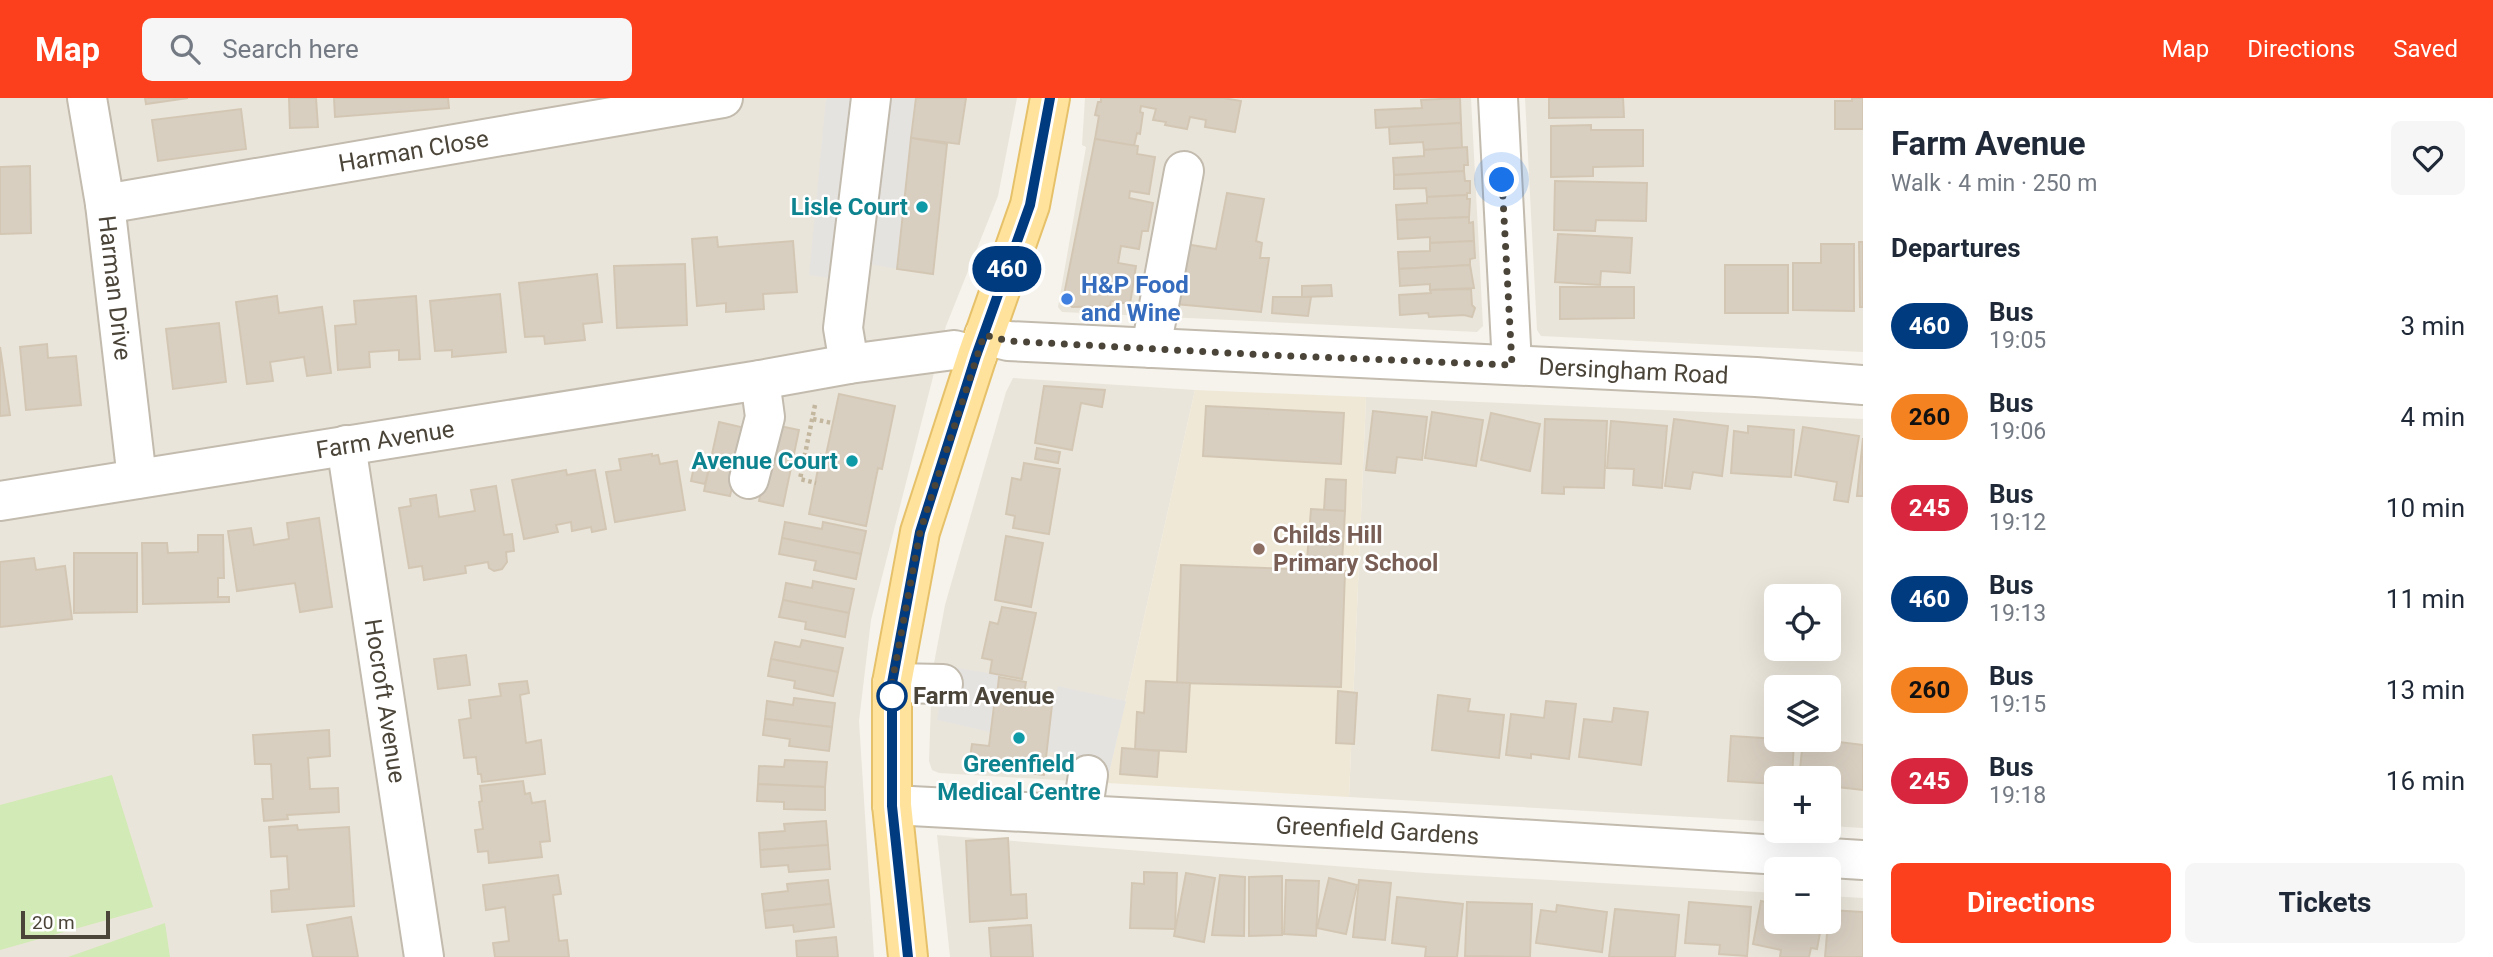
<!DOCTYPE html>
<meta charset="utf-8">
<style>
:root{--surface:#fff;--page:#f6f6f7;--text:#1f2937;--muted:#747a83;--accent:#fc3f1d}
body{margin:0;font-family:Roboto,sans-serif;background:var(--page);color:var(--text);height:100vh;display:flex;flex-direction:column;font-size:26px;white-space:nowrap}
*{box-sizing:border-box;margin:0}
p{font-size:23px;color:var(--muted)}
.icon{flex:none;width:38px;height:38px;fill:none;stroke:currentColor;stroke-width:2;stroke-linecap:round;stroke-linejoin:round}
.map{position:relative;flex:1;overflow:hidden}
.drawer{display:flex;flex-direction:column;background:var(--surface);width:630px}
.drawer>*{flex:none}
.badge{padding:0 14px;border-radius:23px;font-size:24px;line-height:46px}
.buttons{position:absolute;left:1764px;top:486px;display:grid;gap:14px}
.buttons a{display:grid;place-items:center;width:77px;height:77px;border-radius:10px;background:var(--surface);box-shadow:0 7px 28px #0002;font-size:35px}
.scale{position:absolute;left:21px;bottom:18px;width:89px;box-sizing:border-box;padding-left:7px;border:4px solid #4b4439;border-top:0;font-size:19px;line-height:24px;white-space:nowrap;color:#4b4439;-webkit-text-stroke:5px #fff;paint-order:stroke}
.you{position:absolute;width:35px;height:35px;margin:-18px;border:5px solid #fff;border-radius:50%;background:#1a73e8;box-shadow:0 0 0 10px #1a73e833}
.map>.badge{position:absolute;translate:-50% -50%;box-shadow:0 0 0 4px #fff}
h2{padding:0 28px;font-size:26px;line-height:63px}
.round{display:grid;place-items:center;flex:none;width:74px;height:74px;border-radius:10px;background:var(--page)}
.summary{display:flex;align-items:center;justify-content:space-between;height:119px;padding:0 28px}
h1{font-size:33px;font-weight:700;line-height:52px}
.button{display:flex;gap:14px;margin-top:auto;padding:14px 28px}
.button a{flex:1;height:80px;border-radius:10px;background:var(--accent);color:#fff;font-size:28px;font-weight:700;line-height:80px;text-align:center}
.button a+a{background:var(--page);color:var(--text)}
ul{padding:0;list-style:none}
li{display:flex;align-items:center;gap:21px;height:91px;padding:0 28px}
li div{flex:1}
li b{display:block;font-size:26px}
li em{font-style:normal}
li .badge{min-width:77px;font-weight:700;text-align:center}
header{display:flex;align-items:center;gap:42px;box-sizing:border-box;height:98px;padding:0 35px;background:var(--accent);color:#fff}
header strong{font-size:33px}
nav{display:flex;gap:38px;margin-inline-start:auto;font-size:24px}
.search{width:490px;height:63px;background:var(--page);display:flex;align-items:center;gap:18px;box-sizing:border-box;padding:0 24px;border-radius:10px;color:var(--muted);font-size:26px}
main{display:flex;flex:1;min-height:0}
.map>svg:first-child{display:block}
.residential{fill:#eae5da;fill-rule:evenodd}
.education{fill:#efe8d6}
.green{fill:#d2eab5}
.parking{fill:#e5e3e0}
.building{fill:#d8cfc1;stroke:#d3c7b4;stroke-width:2}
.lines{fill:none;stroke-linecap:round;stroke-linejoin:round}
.minor-casing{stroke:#c2bbae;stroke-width:42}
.major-casing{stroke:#e6c16a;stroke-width:42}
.path{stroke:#c4b79f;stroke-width:4.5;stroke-dasharray:3.5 3.5;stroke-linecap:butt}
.minor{stroke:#fff;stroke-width:38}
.major{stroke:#ffe39c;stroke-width:38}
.line-casing{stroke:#fff;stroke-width:16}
.line{stroke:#003b80;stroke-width:10}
.walk{stroke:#4b4439;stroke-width:7;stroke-dasharray:0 12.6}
.culture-dot{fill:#0f9aa8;stroke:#fff;stroke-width:2.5}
.shop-dot{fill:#3f7fe0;stroke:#fff;stroke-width:2.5}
.education-dot{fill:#8d6e63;stroke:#fff;stroke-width:2.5}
.stop-dot{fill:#fff;stroke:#003b80;stroke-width:3.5}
.labels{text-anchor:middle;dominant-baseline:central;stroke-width:5;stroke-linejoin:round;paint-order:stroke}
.street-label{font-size:24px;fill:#4b4439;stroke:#fff}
.culture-label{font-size:24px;font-weight:bold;fill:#0d838f;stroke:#fff;text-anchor:end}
.shop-label{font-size:24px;font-weight:bold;fill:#366cbe;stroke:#fff;text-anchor:start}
.education-label{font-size:24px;font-weight:bold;fill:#785e54;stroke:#fff;text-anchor:start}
.stop-label{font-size:24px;font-weight:bold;fill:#4b4439;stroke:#fff;text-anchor:start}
</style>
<header>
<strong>Map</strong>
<div class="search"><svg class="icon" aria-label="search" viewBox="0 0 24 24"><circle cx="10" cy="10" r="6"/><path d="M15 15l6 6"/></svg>Search here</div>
<nav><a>Map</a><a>Directions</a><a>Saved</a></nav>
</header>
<main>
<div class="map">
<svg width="1863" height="859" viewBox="0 0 1863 859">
<rect width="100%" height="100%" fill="#f6f3ec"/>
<g class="residential">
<polygon points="0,0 1017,0 998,98 946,228 871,522 859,623 874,859 0,859"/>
<polygon points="1085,0 1471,0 1483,228 1477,234 1062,214 1058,209 1086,49 1082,47"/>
<polygon points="1525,0 1863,0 1863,254 1541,238 1537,232"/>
<polygon points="1013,280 1195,292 1107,685 939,675 932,672 929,663 932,576 945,507 1006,294"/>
<path d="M1366,299L1863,321V730L1829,728V681H1776V724L1349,699ZM1776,499H1829V551H1776ZM1776,590H1829V642H1776Z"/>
<polygon points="937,737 1426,775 1776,795 1776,824 1829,824 1829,798 1863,800 1863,859 950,859"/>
</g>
<polygon class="education" points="1195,292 1366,299 1349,699 1107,685"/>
<g class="green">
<polygon points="112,677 153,809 0,852 0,707"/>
<polygon points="165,825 170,859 68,859"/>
</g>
<g class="parking">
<polygon points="826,0 916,0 897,171 851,163 849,183 809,177"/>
<polygon points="945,568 1001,577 990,634 937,622"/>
<polygon points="1058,588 1126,603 1108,679 1056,674 1058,655 1047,653 1052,607"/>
</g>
<g class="building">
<polygon points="145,0 188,0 146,6"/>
<polygon points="289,0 316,0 318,29 290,30"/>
<polygon points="334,0 448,0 449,10 335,19"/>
<polygon points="916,0 966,0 959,46 911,40"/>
<polygon points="1101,0 1223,0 1241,3 1235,34 1205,29 1206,22 1190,19 1187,31 1165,27 1166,24 1153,22 1156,11 1141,8 1140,14 1143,15 1140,36 1137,35 1134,48 1095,41 1099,18 1095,17 1098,4 1101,4"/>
<polygon points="1460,0 1461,25 1376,30 1375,12 1422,10 1421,2"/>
<polygon points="1549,0 1623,0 1624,19 1549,20"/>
<polygon points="1852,0 1863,0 1863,31 1835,31 1835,3 1852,3"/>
<polygon points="241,11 246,51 158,63 152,22"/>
<polygon points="1461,25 1462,50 1424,52 1423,44 1390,46 1389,29"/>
<polygon points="1591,27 1591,32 1643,32 1643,68 1593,69 1593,78 1551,79 1551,28"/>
<polygon points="911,40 947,46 933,176 897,171"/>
<polygon points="1095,41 1138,48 1137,56 1155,59 1149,96 1130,93 1129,100 1153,105 1148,133 1142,133 1139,151 1121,148 1118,165 1136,168 1130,206 1111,203 1110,208 1072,209 1063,202"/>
<polygon points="1467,49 1468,67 1464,67 1464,73 1394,77 1393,60 1424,58 1424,52"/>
<polygon points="30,68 31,135 0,136 0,69"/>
<polygon points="1464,73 1465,83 1470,83 1470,95 1467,95 1467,97 1427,99 1426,90 1394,91 1394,77"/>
<polygon points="1555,83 1647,85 1646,123 1596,122 1595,133 1554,132"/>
<polygon points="1227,95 1264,101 1256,143 1262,145 1260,160 1269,160 1261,214 1176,206 1185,146 1216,151"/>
<polygon points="1467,97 1467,101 1470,101 1469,119 1397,122 1396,107 1427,105 1427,99"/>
<polygon points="1469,119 1469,125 1473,124 1474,143 1430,145 1430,139 1398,141 1397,122"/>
<polygon points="1558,136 1632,140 1630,175 1601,173 1600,187 1555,184"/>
<polygon points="717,139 718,149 793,143 797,194 763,196 764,211 726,214 726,205 697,208 692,141"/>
<polygon points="1474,143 1475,160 1470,161 1470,167 1399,171 1398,154 1430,153 1430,145"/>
<polygon points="1859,144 1863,144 1863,209 1860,209"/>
<polygon points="1821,146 1854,146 1854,213 1793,212 1793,165 1821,165"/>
<polygon points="685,166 687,227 617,230 614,168"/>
<polygon points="1470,167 1474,190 1430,192 1430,186 1400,188 1399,171"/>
<rect x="1725" y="167" width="63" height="48"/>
<polygon points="597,176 602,224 583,226 585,242 545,246 544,238 525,239 519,185"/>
<polygon points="1331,187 1332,198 1302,199 1302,188"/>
<polygon points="1560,189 1634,189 1634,220 1560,221"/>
<polygon points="1471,191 1472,207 1475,210 1472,219 1464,217 1429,219 1428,215 1400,217 1399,197 1431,195 1430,192"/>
<polygon points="500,196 506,254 452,259 452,252 435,253 430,203"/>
<polygon points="277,198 279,215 322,209 331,275 307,278 304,259 270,264 273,283 247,286 236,204"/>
<polygon points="416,198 420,261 399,262 399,252 369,254 370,269 338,272 335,228 356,226 354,203"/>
<polygon points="1273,199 1311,199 1308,218 1272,215"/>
<polygon points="219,225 226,284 173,291 166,231"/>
<polygon points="47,246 48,260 76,258 81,307 26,312 20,249"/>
<polygon points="0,249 10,317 0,318"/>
<polygon points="1044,288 1105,292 1102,309 1081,305 1072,352 1035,345"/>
<polygon points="839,296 895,308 882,371 878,370 866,428 809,416 821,356 826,357"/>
<polygon points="1206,308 1344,315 1341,366 1203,358"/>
<polygon points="1373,313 1427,319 1422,362 1397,359 1395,375 1366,372"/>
<polygon points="1432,314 1483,322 1476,368 1425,360"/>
<polygon points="1491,315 1540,326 1530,373 1481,362"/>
<polygon points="1545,321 1607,323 1604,390 1564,389 1564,396 1542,395"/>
<polygon points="1674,321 1728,328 1722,378 1693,374 1690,391 1665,388"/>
<polygon points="1611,323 1667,328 1662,390 1633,387 1634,371 1607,370"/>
<polygon points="719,324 745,330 730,398 704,393"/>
<polygon points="775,327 799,332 783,408 759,403"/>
<polygon points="1748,328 1794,332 1791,379 1731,375 1734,333 1748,335"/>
<polygon points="1803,329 1859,338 1848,404 1834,402 1837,384 1795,377"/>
<polygon points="1863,340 1863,398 1857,398"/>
<polygon points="1037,350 1060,354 1058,365 1035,361"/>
<polygon points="652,356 652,358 658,357 660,366 677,363 685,412 615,424 606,374 621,372 619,361"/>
<polygon points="696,359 711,362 705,386 691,383"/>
<polygon points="1024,365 1060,371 1049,436 1013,430 1015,418 1006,416 1012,380 1021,382"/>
<polygon points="566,372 567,377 595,372 606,431 592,434 591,429 572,433 571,424 556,427 558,434 524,441 512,382"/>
<polygon points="1326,381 1346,382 1345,413 1324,412"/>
<polygon points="496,388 504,437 512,436 514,453 506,454 507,464 502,471 494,473 489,470 488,464 465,468 466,475 424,482 422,468 409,470 399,410 411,408 410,401 436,397 439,419 475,413 471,392"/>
<polygon points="1311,411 1345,413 1342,464 1307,462"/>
<polygon points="319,420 332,509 300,514 295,485 237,493 228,433 251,430 254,447 289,441 287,425"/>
<polygon points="785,424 822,431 823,424 866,433 861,456 782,440"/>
<polygon points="198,437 223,437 224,480 218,480 218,499 229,499 229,504 143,506 142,445 167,445 168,455 198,454"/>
<polygon points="1006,438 1043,445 1031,509 995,502"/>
<polygon points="782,440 861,456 856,481 814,472 816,463 779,456"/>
<polygon points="74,455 137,455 137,514 74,515"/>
<polygon points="34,460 36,472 65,468 72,521 0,529 0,464"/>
<polygon points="1181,467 1345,473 1341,589 1177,585"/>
<polygon points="813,483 854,491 849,515 783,502 786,485 812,490"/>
<polygon points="783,502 849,515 845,539 805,531 806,524 779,519"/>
<polygon points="1002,509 1036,515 1022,581 990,575 992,562 982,560 990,524 998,526"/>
<polygon points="802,542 843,550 838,574 771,561 775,544 800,549"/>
<polygon points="466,557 470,587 438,591 434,561"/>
<polygon points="771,561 838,574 833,598 794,590 795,583 768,578"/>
<polygon points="999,579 1026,584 1023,601 997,597"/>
<polygon points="527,583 529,595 520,597 526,645 541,642 545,676 482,684 481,676 478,676 476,659 464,660 459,622 471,620 469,602 501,598 499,586"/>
<polygon points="1146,583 1190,585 1186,654 1135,651 1137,614 1144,615"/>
<polygon points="1338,593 1357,595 1354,646 1336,645"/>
<polygon points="1438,597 1470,601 1468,613 1504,617 1499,660 1432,652"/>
<polygon points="794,600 835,605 832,629 765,621 767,603 793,607"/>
<polygon points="995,600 1052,607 1044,677 969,668 972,646 989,648"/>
<polygon points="1546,603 1576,606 1569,661 1531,656 1531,660 1506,657 1511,616 1544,620"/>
<polygon points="1614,610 1648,614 1641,667 1579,659 1584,621 1612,624"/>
<polygon points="765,621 832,629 829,653 789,648 790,641 763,637"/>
<polygon points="1829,630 1832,630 1831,643 1863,647 1863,692 1829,688 1829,681 1799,681 1803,642 1829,642"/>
<polygon points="329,632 330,658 308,660 310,691 338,690 339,714 287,717 288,721 264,723 262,701 273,701 271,666 255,666 253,637"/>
<polygon points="1731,638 1794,642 1792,681 1776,681 1776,686 1728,683"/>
<polygon points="1122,650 1159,653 1157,679 1120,676"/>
<polygon points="785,662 827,664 825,689 758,686 759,668 784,669"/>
<polygon points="523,683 525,696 530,695 532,705 545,703 550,743 540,744 542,759 489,765 488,753 478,754 475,732 483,731 479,704 482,703 480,688"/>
<polygon points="758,686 825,689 825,712 784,711 784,704 757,703"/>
<polygon points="826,723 828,747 760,752 759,735 785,733 784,726"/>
<polygon points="297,727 298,732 349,729 354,808 272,814 271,793 289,791 287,758 271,759 269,729"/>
<polygon points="1008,740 1011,797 1026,796 1027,820 970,824 966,743"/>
<polygon points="828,747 830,771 789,774 788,767 761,769 760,752"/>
<polygon points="1144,774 1177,775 1175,831 1130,830 1132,785 1144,786"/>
<polygon points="1186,775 1215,780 1204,844 1174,838"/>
<polygon points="558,777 561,796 553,797 559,843 567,842 569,859 495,859 493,845 509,843 505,809 486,812 483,787"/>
<polygon points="1220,777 1245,779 1244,838 1212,837"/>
<polygon points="1282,778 1282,837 1249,838 1249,779"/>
<polygon points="1329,780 1357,787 1346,836 1317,830"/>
<polygon points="828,782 831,806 764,813 762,796 788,793 787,786"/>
<polygon points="1286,782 1319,783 1316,838 1284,836"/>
<polygon points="1359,782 1391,785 1385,842 1353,839"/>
<polygon points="1397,799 1463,806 1457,859 1425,859 1426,849 1392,845"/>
<polygon points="1761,803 1776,806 1776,824 1822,824 1817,851 1811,850 1809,859 1780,859 1781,852 1753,846"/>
<polygon points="1467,804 1532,806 1530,859 1465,858"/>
<polygon points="1689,804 1751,809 1747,858 1719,856 1720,847 1685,845"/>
<polygon points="831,806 834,829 794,834 793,827 766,830 764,813"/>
<polygon points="1557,807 1607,814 1602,854 1536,845 1541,812 1556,814"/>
<polygon points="1615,811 1679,817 1675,859 1609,859"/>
<polygon points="1829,812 1863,814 1863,859 1825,859"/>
<polygon points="351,819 358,859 313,859 307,827"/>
<polygon points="1031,827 1033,859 991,859 989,830"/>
<polygon points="836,839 838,859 797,859 796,843"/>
</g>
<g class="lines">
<g class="minor-casing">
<g id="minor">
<path id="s1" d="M87,0L105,106L137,381"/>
<polyline points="1498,0 1512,267"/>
<path id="s2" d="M105,106L723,0"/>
<path id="s3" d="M984,237L1008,243L1756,279L1863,287"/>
<polyline points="1151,250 1184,73"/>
<polyline points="849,266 843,230 871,0"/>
<path id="s4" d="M346,347L424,859"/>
<polyline points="749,381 765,319 760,282"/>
<path id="s5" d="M0,403L760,282L849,266L954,252L977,258"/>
<polyline points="892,585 943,586"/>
<path id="s6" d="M892,707L1404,734L1863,762"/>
<polyline points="1082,716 1088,677"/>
</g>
</g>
<g class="major-casing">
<polyline id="major" points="908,859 892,707 892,585 920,434 977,258 1030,107 1050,0"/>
</g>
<g class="path">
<polyline points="815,307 800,381 816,385"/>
<polyline points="813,321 832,325"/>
</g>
<use href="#minor" class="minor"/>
<use href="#major" class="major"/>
</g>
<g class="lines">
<g class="line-casing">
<polyline id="line" points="908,859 892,708 892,585 920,434 976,258 1030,107 1050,0"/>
</g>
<use href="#line" class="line"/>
<polyline class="walk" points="892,598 892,610 892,585 920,434 984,237 1009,243 1267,257 1512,267 1502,82"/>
</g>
<g class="culture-dot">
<circle cx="922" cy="109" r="7"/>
<circle cx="852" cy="363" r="7"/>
<circle cx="1019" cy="640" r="7"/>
</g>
<circle class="shop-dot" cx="1067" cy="201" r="7"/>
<circle class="education-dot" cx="1259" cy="451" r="7"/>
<circle class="stop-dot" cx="892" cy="598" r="14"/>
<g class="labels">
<g class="street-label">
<text stroke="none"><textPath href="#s2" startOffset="313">Harman Close</textPath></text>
<text stroke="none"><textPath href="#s1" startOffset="192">Harman Drive</textPath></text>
<text stroke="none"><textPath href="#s3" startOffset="651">Dersingham Road</textPath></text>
<text stroke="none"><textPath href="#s5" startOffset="390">Farm Avenue</textPath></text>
<text stroke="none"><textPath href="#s4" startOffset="259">Hocroft Avenue</textPath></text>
<text stroke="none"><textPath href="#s6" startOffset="486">Greenfield Gardens</textPath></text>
</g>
<g class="culture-label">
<text x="908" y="109">Lisle Court</text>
<text x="838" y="363">Avenue Court</text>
<text x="1019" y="666" text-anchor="middle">Greenfield<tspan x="1019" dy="28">Medical Centre</tspan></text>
</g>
<g class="shop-label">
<text x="1081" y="187">H&amp;P Food<tspan x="1081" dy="28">and Wine</tspan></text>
</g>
<g class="education-label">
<text x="1273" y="437">Childs Hill<tspan x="1273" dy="28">Primary School</tspan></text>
</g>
<g class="stop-label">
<text x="913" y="598">Farm Avenue</text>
</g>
</g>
</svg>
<div class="buttons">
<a><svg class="icon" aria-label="locate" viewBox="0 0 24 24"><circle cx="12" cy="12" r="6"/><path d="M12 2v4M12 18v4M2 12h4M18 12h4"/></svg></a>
<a><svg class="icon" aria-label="layers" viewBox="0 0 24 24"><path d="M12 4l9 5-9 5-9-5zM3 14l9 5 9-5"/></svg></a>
<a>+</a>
<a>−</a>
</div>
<div class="scale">20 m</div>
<div class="you" style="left:1502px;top:82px"></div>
<b class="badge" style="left:1007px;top:171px;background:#003b80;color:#fff">460</b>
</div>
<section class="drawer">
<div class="summary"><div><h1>Farm Avenue</h1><p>Walk · 4 min · 250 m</p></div><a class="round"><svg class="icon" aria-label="heart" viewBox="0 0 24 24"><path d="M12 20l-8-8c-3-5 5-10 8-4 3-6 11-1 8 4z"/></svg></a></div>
<h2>Departures</h2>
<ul>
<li><span class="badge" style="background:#003b80;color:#fff">460</span><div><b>Bus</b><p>19:05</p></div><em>3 min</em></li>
<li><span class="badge" style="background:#f58220;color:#111">260</span><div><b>Bus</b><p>19:06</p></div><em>4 min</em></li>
<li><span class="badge" style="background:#d7263d;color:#fff">245</span><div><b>Bus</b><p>19:12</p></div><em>10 min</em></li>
<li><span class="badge" style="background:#003b80;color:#fff">460</span><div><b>Bus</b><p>19:13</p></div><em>11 min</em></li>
<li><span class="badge" style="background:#f58220;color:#111">260</span><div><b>Bus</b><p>19:15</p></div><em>13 min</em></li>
<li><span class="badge" style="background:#d7263d;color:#fff">245</span><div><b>Bus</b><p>19:18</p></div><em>16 min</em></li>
</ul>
<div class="button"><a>Directions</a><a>Tickets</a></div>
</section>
</main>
